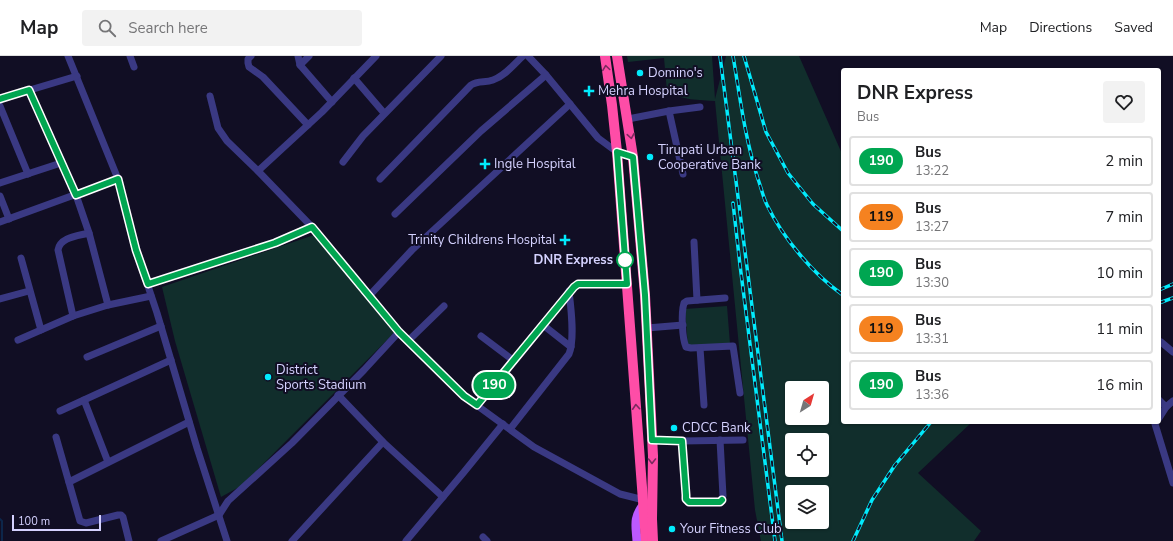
<!DOCTYPE html>
<style>
:root{--surface:#fff;--page:#f2f2f2;--text:#202124;--muted:#757577;--line:#e0e0e0}
body{margin:0;font-family:"Nunito Sans",sans-serif;background:var(--page);color:var(--text);height:100vh;display:flex;flex-direction:column;font-size:15px;white-space:nowrap}
*{box-sizing:border-box;margin:0}
p{font-size:13px;color:var(--muted)}
.icon{flex:none;width:22px;height:22px;fill:none;stroke:currentColor;stroke-width:2;stroke-linecap:round;stroke-linejoin:round}
.map{position:relative;flex:1;overflow:hidden}
.side{position:absolute;left:841px;top:12px;width:320px;height:356px;display:flex;flex-direction:column;background:var(--surface);border-radius:4px;box-shadow:0 1px 3px #0004}
.side>*{flex:none}
.badge{padding:0 8px;border-radius:13px;font-size:14px;line-height:26px}
.needle{width:26px;rotate:37deg}
.tools{position:absolute;left:785px;top:325px;display:grid;gap:8px}
.tools a{display:grid;place-items:center;width:44px;height:44px;border-radius:4px;background:var(--surface);box-shadow:0 1px 3px #0004;font-size:20px}
.scale{position:absolute;left:12px;bottom:10px;width:89px;box-sizing:border-box;padding-left:4px;border:2px solid #d5d2ff;border-top:0;font-size:11px;line-height:14px;white-space:nowrap;color:#d5d2ff;-webkit-text-stroke:3px #110e24;paint-order:stroke}
.map>.badge{position:absolute;translate:-50% -50%;box-shadow:0 0 0 2px #fff}
.round{display:grid;place-items:center;flex:none;width:42px;height:42px;border-radius:4px;background:var(--page)}
.head{display:flex;align-items:center;justify-content:space-between;height:68px;padding:0 16px}
h1{font-size:19px;font-weight:700;line-height:30px}
ul{padding:0;list-style:none}
li{display:flex;align-items:center;gap:12px;height:50px;margin:0 8px 6px;padding:0 8px;border:2px solid var(--line);border-radius:4px}
li div{flex:1}
li b{display:block;font-size:15px}
li em{font-style:normal}
li .badge{min-width:44px;font-weight:700;text-align:center}
header{display:flex;align-items:center;gap:24px;box-sizing:border-box;height:56px;padding:0 20px;background:var(--surface);border-bottom:1px solid var(--line)}
header strong{font-size:19px}
nav{display:flex;gap:22px;margin-inline-start:auto;font-size:14px}
.search{width:280px;height:36px;background:var(--page);display:flex;align-items:center;gap:10px;box-sizing:border-box;padding:0 14px;border-radius:4px;color:var(--muted);font-size:15px}
.map>svg:first-child{display:block}
.green{fill:#112e2c;fill-rule:evenodd}
.lines{fill:none;stroke-linecap:round;stroke-linejoin:round}
.stream{stroke:#0d264a;stroke-width:2}
.minor{stroke:#3a3983;stroke-width:7}
.major{stroke:#bc59ff;stroke-width:9}
.highway{stroke:#fe4da7;stroke-width:10}
.rail-casing{stroke:#01eafc;stroke-width:3.5}
.rail{stroke:#110e24;stroke-width:2;stroke-dasharray:6;stroke-linecap:butt}
.oneway{stroke:#7c2a5f}
.line-casing{stroke:#fff;stroke-width:9}
.line{stroke:#00a651;stroke-width:6}
.poi-dot{fill:#01eafc;stroke:#110e24;stroke-width:1.5}
.stop-dot{fill:#fff;stroke:#00a651;stroke-width:2}
.labels{text-anchor:middle;dominant-baseline:central;stroke-width:4;stroke-linejoin:round;paint-order:stroke}
.poi-label{font-size:13px;fill:#d5d2ff;stroke:#110e24;text-anchor:start}
.stop-label{font-size:13px;font-weight:bold;fill:#d5d2ff;stroke:#110e24;text-anchor:end}
</style>
<header>
<strong>Map</strong>
<div class="search"><svg class="icon" aria-label="search" viewBox="0 0 24 24"><circle cx="10" cy="10" r="6"/><path d="M15 15l6 6"/></svg>Search here</div>
<nav><a>Map</a><a>Directions</a><a>Saved</a></nav>
</header>
<div class="map">
<svg width="1173" height="485" viewBox="0 0 1173 485">
<rect width="100%" height="100%" fill="#110e24"/>
<g class="green">
<path d="M627,0H712L715,43L726,0H799L843,100V366H972L918,417L981,475L974,485H761L755,454L715,45C699,44 682,44 667,36L664,2L628,6ZM792,332H822V362H792ZM792,384H822V414H792ZM792,436H822V466H792Z"/>
<polygon points="314,179 394,277 241,430 221,441 175,285 162,231"/>
<polygon points="727,250 730,288 688,291 685,253"/>
</g>
<g class="lines">
<polyline class="stream" points="0,463 2,465 2,485"/>
<g class="minor">
<polyline points="68,0 118,123 136,194 157,257 197,392 227,485"/>
<polyline points="130,0 134,11"/>
<polyline points="251,0 248,3 248,7 249,11 263,21 308,69"/>
<polyline points="298,0 300,9 332,46"/>
<polyline points="528,0 546,19 598,82 617,96 633,101"/>
<polyline points="300,9 309,0"/>
<polyline points="354,22 384,57"/>
<polyline points="29,34 76,139 89,177 108,249"/>
<polyline points="210,40 218,72 227,85 258,115 312,171"/>
<polyline points="0,43 77,20"/>
<polyline points="0,50 28,118"/>
<polyline points="669,55 683,118"/>
<polyline points="628,63 669,55 700,51"/>
<polyline points="343,106 363,80 441,0"/>
<polyline points="258,115 322,56 376,0"/>
<path d="M380,123L471,29C478,24 485,27 493,24C505,20 514,8 523,0"/>
<polyline points="0,127 61,107"/>
<polyline points="0,140 9,163"/>
<polyline points="395,158 481,75 546,19"/>
<polyline points="0,166 118,123"/>
<polyline points="694,186 697,244"/>
<polyline points="21,202 41,274"/>
<polyline points="148,228 275,187 312,171 399,276 464,340 534,391 620,438 644,444"/>
<polyline points="369,240 412,194 570,48"/>
<path d="M725,242L687,245L684,247C681,257 682,282 686,291L691,292L733,290L740,337"/>
<polyline points="0,243 29,235"/>
<path d="M73,260L58,194C60,181 78,180 89,177"/>
<polyline points="543,269 571,291"/>
<polyline points="647,272 683,269"/>
<polyline points="481,280 514,305"/>
<polyline points="18,284 73,260 108,249 151,240"/>
<polyline points="408,285 444,250"/>
<polyline points="1161,286 1173,296"/>
<polyline points="700,292 704,349"/>
<polyline points="87,301 161,270"/>
<polyline points="338,339 383,386 443,441"/>
<polyline points="84,344 108,406"/>
<polyline points="1159,344 1166,351"/>
<polyline points="477,349 574,231 578,228 627,228"/>
<polyline points="60,355 171,304"/>
<polyline points="1159,362 1166,351 1173,345"/>
<polyline points="1156,366 1155,368 1173,427"/>
<path d="M510,373L569,298C575,283 571,252 569,235"/>
<polyline points="56,381 80,465 86,467 118,459 121,459 123,461 129,485"/>
<polyline points="651,384 682,385 743,384"/>
<polyline points="682,385 686,443 689,446 720,446 723,440 720,384"/>
<polyline points="69,426 189,366"/>
<polyline points="483,481 487,485"/>
<polyline points="161,485 219,459 228,445 292,387 364,314 399,276"/>
<polyline points="292,485 383,386"/>
<polyline points="406,485 464,416 503,368"/>
</g>
<path class="major" d="M637,485C636,469 633,462 644,448"/>
<g class="highway">
<polyline points="605,0 612,49 617,96 646,485"/>
<polyline points="617,0 633,101 645,239 653,400 652,463 653,485"/>
</g>
<g class="rail-casing">
<g id="rail">
<polyline points="720,0 782,485"/>
<path d="M733,0C740,41 745,83 758,123C761,131 763,141 767,149C783,182 813,218 843,239"/>
<polyline points="744,0 766,76 788,117 813,148 843,175"/>
<polyline points="733,147 740,209 775,485"/>
<polyline points="1159,234 1173,228"/>
<polyline points="1159,247 1173,242"/>
<polyline points="853,485 872,444 895,409 931,366"/>
</g>
</g>
<use href="#rail" class="rail"/>
</g>
<defs><path id="oneway-chevron" d="M-2-3.5L2.5 0L-2 3.5" fill="none" stroke-width="1.6" stroke-linecap="round" stroke-linejoin="round"/></defs>
<g class="oneway">
<use href="#oneway-chevron" transform="translate(606 12) rotate(-98)"/>
<use href="#oneway-chevron" transform="translate(631 80) rotate(81)"/>
<use href="#oneway-chevron" transform="translate(636 351) rotate(-94)"/>
<use href="#oneway-chevron" transform="translate(652 405) rotate(90)"/>
</g>
<g class="lines">
<g class="line-casing">
<polyline id="line" points="0,43 29,34 76,139 118,123 136,194 148,228 275,187 312,171 399,276 464,340 477,349 574,231 578,228 627,228 617,96 633,101 645,239 652,384 682,385 686,439 686,443 689,446 720,446 722,444"/>
</g>
<use href="#line" class="line"/>
</g>
<g class="poi-dot">
<circle cx="640" cy="17" r="4"/>
<path d="M587 29h4v4h4v4h-4v4h-4v-4h-4v-4h4z"/>
<circle cx="650" cy="101" r="4"/>
<path d="M483 102h4v4h4v4h-4v4h-4v-4h-4v-4h4z"/>
<path d="M563 178h4v4h4v4h-4v4h-4v-4h-4v-4h4z"/>
<circle cx="268" cy="321" r="4"/>
<circle cx="674" cy="372" r="4"/>
<circle cx="672" cy="473" r="4"/>
</g>
<circle class="stop-dot" cx="625" cy="204" r="8"/>
<g class="labels">
<g class="poi-label">
<text x="648" y="17">Domino's</text>
<text x="598" y="35">Mehra Hospital</text>
<text x="658" y="94">Tirupati Urban<tspan x="658" dy="15">Cooperative Bank</tspan></text>
<text x="494" y="108">Ingle Hospital</text>
<text x="556" y="184" text-anchor="end">Trinity Childrens Hospital</text>
<text x="276" y="314">District<tspan x="276" dy="15">Sports Stadium</tspan></text>
<text x="682" y="372">CDCC Bank</text>
<text x="680" y="473">Your Fitness Club</text>
</g>
<g class="stop-label">
<text x="613" y="204">DNR Express</text>
</g>
</g>
</svg>
<div class="tools">
<a><svg class="needle" viewBox="-14 -14 28 28"><path d="M0-13l5 13h-10z" fill="#e53935"/><path d="M0 13l5-13h-10z" fill="#757577"/></svg></a>
<a><svg class="icon" aria-label="locate" viewBox="0 0 24 24"><circle cx="12" cy="12" r="6"/><path d="M12 2v4M12 18v4M2 12h4M18 12h4"/></svg></a>
<a><svg class="icon" aria-label="layers" viewBox="0 0 24 24"><path d="M12 4l9 5-9 5-9-5zM3 14l9 5 9-5"/></svg></a>
</div>
<div class="scale">100 m</div>
<b class="badge" style="left:494px;top:329px;background:#00a651;color:#fff">190</b>
<section class="side">
<div class="head"><div><h1>DNR Express</h1><p>Bus</p></div><a class="round"><svg class="icon" aria-label="heart" viewBox="0 0 24 24"><path d="M12 20l-8-8c-3-5 5-10 8-4 3-6 11-1 8 4z"/></svg></a></div>
<ul>
<li><span class="badge" style="background:#00a651;color:#fff">190</span><div><b>Bus</b><p>13:22</p></div><em>2 min</em></li>
<li><span class="badge" style="background:#f58220;color:#111">119</span><div><b>Bus</b><p>13:27</p></div><em>7 min</em></li>
<li><span class="badge" style="background:#00a651;color:#fff">190</span><div><b>Bus</b><p>13:30</p></div><em>10 min</em></li>
<li><span class="badge" style="background:#f58220;color:#111">119</span><div><b>Bus</b><p>13:31</p></div><em>11 min</em></li>
<li><span class="badge" style="background:#00a651;color:#fff">190</span><div><b>Bus</b><p>13:36</p></div><em>16 min</em></li>
</ul>
</section>
</div>
